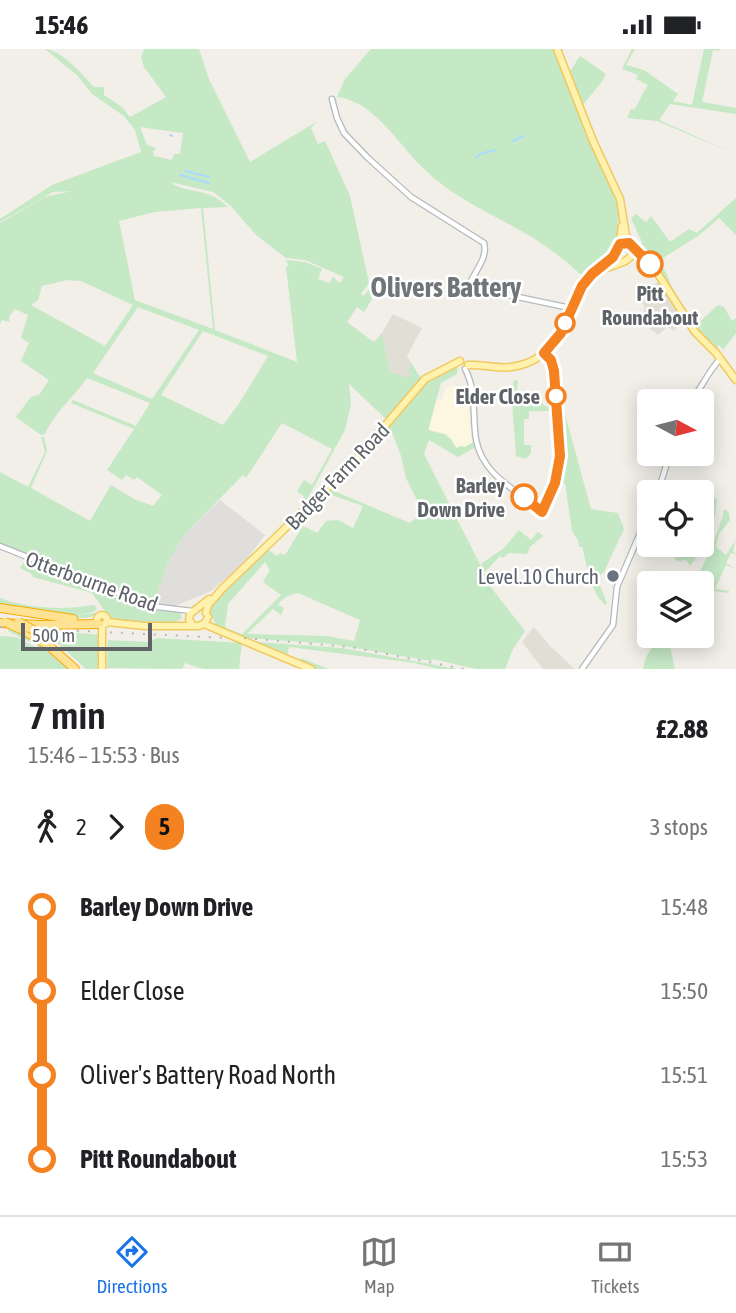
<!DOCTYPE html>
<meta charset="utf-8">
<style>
:root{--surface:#fff;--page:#f2f2f2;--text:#202124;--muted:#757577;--line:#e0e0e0;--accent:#1a73e8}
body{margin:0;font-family:"Asap Condensed",sans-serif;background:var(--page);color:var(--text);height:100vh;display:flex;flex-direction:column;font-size:26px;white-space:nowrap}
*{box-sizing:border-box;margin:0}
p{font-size:23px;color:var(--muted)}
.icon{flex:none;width:38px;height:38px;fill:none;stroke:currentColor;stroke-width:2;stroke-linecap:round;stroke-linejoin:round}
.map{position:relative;height:620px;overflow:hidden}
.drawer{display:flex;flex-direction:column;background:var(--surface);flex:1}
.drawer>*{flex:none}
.badge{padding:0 14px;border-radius:23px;font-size:24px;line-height:46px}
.needle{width:46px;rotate:97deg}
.controls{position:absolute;left:637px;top:340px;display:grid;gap:14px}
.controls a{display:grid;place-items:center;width:77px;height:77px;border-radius:7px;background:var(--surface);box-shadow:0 4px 18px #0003;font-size:35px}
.scale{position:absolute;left:21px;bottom:18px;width:131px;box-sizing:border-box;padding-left:7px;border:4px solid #5f6368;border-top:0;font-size:19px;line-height:24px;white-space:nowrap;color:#5f6368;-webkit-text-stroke:5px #fff;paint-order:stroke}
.map>.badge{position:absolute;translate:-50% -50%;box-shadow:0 0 0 4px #fff}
.legs{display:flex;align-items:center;gap:10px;height:77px;padding:0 28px;font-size:23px}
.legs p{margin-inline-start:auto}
.overview{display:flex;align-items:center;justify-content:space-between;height:119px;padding:0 28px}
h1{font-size:38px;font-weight:600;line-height:52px}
ul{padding:0 28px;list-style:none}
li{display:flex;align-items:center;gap:24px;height:84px;font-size:26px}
li i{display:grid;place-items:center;width:10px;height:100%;margin:0 9px;background:currentColor}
li i::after{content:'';width:18px;height:18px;margin:-9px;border:5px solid;border-radius:50%;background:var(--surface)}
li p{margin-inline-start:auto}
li:first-child i{background:linear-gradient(#0000 50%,currentColor 0)}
li:last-child i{background:linear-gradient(currentColor 50%,#0000 0)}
.status{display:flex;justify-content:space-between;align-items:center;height:49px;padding:0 35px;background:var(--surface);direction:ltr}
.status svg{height:19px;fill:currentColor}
.dock{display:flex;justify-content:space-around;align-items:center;height:98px;border-top:2px solid var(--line);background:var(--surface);font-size:19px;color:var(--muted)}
.dock a{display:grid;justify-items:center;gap:4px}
.dock .active{color:var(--accent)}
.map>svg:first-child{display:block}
.commercial{fill:#fef7e0}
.industrial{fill:#e0deda}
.education{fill:#e1ded6}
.green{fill:#c5e8c5;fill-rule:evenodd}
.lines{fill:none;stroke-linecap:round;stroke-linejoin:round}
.stream{stroke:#aadaff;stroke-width:2}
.minor-casing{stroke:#b5b8bc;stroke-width:7}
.major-casing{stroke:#f2c960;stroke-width:9}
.highway-casing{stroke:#f9ab00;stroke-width:10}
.minor{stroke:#fff;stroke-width:4.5}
.major{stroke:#fff2af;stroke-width:6}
.highway{stroke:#fde293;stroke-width:8}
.rail{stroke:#b6b7b8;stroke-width:2;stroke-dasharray:2 9;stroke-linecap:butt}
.major-bridge-casing{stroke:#f2c960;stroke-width:9;stroke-linecap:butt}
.highway-bridge-casing{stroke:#f9ab00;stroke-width:10;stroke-linecap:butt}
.major-bridge{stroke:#fff2af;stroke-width:6}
.highway-bridge{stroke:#fde293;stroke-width:8}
.line-1-casing{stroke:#fff;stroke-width:16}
.line-1{stroke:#f58220;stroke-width:10}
.stop-1-dot{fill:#fff;stroke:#f58220;stroke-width:3.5}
.worship-dot{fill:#6b7280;stroke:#fff;stroke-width:2.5}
.labels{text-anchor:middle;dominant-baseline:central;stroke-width:5;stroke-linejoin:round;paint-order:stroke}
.stop-label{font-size:21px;font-weight:bold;fill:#5f6368;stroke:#fff;text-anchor:end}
.street-label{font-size:21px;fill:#5f6368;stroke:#fff}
.worship-label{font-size:21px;fill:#5b616d;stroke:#fff;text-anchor:end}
.district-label{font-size:28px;font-weight:bold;fill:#70757a;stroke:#fff}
</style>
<div class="status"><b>15:46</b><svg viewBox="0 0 49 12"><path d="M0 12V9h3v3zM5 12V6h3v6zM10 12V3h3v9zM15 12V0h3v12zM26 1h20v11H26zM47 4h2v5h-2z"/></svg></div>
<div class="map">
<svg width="736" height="620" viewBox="0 0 736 620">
<rect width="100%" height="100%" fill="#f1efe8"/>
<polygon class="commercial" points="452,336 467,340 472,395 463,399 456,399 448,386 427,380 435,350 442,351 446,339"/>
<polygon class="industrial" points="220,451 265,486 243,515 211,542 175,557 153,556 168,514 184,486"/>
<g class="education">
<polygon points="658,233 683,272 674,282 667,278 658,286 640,271 645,259 637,244"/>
<polygon points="393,265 422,279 407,307 420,329 396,356 382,284"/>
<polygon points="534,578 550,597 575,620 543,620 522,593"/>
</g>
<g class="green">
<path d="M45,0C60,0 83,26 94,38H104V46L122,58L130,68L166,48L144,18L141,8L144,0H199L209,30L250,113L316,73L311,79L318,95L325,92L350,147L369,234L361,245L364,247L370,239L372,250L364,263L357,258L347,273L374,293L382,284L390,323L408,329L411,325L408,322L411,314L420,328L427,326L374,387L386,370L349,335L351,355L345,381L304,456L301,454L304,447L297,443L304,431L312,436L332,400L282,374L246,429L243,426L184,486L168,514L153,556L0,495V423L28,438L45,403L41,388H44L47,402L31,439L90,472L111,436L134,450L153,457L162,446L137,428L134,431L126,426L122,431L107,421L134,380L71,354L73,351L136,377L150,354L87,329C74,348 54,364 45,385L41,386L16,368L31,348L39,346L49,331L21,312L29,294L21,289L28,266L15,260L9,268L10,273L2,271L0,275V174L45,148L72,142L53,143L0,173V170L52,136L141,103L135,81L124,67L92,45L78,27ZM140,78L183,84L180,105H174L172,111L154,107L153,103L156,99L147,96ZM170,133L213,143L231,157L256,186L286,209L305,211L344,228L340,234L333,228L329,234L318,230L322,220L305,213L286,211L289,217L286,218L297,313L215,281L203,159L228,158C207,137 188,146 170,133ZM201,159L213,280L135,251L119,172L154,163ZM67,231L81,232L133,256L105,297L31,256L38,251L42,237ZM138,258L199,281L152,350L93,324ZM203,282L268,307L240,353L223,376L161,346Z"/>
<path d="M371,0H555L617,154C623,193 610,203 585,229C570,216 555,203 538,192C500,168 454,151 422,118C398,94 372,51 337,48L345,30Z"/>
<path d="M632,0H635L626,16L644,21L678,45L673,52L692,56L704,0H720L719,2L713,1L702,53L736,59V65L670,55L659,71L736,105L657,72L627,69L631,60L634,61C640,52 642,44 648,36L636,30L638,26L622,20Z"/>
<polygon points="580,7 606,25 601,34 581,58 569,24"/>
<polygon points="736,149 736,186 719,169 698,187 658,212 667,225 672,240 670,241 652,211 638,198 642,193 631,169 636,165 646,173 651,167 670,193 689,180 697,184"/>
<polygon points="674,243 696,276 718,256 724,258 732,272 736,269 736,284 723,301 719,296 715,301 696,282 672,245"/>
<path d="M559,316L563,358L591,460L618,464L624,480L604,523L597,529L607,554L605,556C589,540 588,519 582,498H579L578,491L572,482L565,434H557L560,419L554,317Z"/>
<path d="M455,318L458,320L457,325L441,334L428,382V381L448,386L446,387L451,390L456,399L461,397L465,398L476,391V398L458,408L429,391L424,405L493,541L525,582L513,600L505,620H476L433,610L431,612L332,595L234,588L218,580L211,565V555L267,500L277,507L280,504L285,506L303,477L317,484L326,472L338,471L353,479L363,457L326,444L329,440L410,474L423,463L406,429L401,407L392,383H386L378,390C400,363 420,328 455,318ZM265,513L270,521L263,533L281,546L242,585L228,580L225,577L228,555ZM298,544L360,571L354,592L327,587L247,585L273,560L281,566L284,559L278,556C283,548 290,546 298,544Z"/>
<path d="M514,331L518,332L515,355L540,357L542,354L545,357H555V362H529V370H524V396H531V404L526,410L516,407C515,381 510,358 514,331Z"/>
<polygon points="708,438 714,441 712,446 717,451 715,467 706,484 702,501 690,517 686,511 679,512 675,511 674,503 679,501 681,495 702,495 702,452 704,452 707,445 704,443"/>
<polygon points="725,460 729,464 730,471 719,485 716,498 726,506 736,490 733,502 736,506 731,504 726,514 736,520 726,516 715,540 729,542 729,544 713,542 709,553 712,554 707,581 705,581 702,565 710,545 702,542 702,534 694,534 711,500 723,467 723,463"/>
<polygon points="519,481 531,491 538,483 543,487 530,498 527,505 509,504 503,509 500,507 485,523 481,515 504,499"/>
<polygon points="26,511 139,557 151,561 180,563 182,569 175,573 153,575 117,571 109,568 92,544 33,528 32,525 20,519"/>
<path d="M0,549C30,560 62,561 94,556L97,560L94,563L75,566L96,564L97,566C74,575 25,562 0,558Z"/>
<path d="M8,580C33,585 52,604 71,620H0V587L16,588L37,599L38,597L8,582Z"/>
<polygon points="43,581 101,586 101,620 86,620"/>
<polygon points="157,589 242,594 239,619 243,620 203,620 185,614 182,620 107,619 108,591 148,593"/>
<path d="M668,589L675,620H643C645,604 653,595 668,589Z"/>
<polygon points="244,592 342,599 457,620 438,620 415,614 289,598 287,607 300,612 301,609 328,620 314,620"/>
</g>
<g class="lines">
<g class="stream">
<polyline points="170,86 172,87"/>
<polyline points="513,92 524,87"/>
<polyline points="476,109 480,105 495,101"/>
<polyline points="185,122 209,128"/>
<polyline points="180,126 209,134"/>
</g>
<g class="minor-casing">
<g id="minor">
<path d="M332,50L337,69L344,84L368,109L411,148L484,194C488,208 476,221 470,234L471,238L570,259"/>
<path d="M465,320C477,342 472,366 476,390C482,427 518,441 542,463L553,441L560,412L554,322L551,311L544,304"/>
<path d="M691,352C702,338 708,323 720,310"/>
<polyline points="658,443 670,404"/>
<polyline points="0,497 150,557 192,562"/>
<polyline points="582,620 613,576 617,538 649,463"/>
</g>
</g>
<g class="major-casing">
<g id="major">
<polyline points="557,0 593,92 620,150 626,187 658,225 695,283 716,304 736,331"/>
<path d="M599,222C612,215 635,215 633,198"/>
<path d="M468,316C483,315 497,320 511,318C563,311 560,266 585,233C592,223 605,218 612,208C618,201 621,186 622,177"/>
<polyline points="206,564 208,556 222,540 354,413 425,330 460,312"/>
<circle cx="102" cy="571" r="5"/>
<polyline points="107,573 145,577 199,577 205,574 208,568"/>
<polyline points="204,575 311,620"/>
<polyline points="193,576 189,571 190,565 209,550"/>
<polyline points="102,586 102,620"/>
</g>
</g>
<g class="highway-casing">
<g id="highway">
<polyline points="0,559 73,570"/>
<polyline points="0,574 41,576 99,575"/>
<polyline points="23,581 48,596 75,620"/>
</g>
</g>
<use href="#minor" class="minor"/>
<use href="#major" class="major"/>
<use href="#highway" class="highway"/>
<g class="rail">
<polyline points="0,578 228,589"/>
<polyline points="244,589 351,598 464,620"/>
</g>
<g class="major-bridge-casing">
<polyline id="major-bridge" points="102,586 102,580"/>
</g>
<g class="highway-bridge-casing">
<g id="highway-bridge">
<polyline points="5,573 23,581"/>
<polyline points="19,573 35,582"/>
</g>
</g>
<use href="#major-bridge" class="major-bridge"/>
<use href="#highway-bridge" class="highway-bridge"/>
</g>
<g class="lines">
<g class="line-1-casing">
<polyline id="line-1" points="524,448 542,463 555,434 560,407 554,322 551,311 544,304 561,284 582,237 592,225 613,208 620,195 629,194 650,215"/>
</g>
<use href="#line-1" class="line-1"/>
</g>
<g class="stop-1-dot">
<circle cx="650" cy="215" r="12"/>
<circle cx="565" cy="274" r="9"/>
<circle cx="556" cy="347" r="9"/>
<circle cx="524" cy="448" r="12"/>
</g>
<circle class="worship-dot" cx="613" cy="527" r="7"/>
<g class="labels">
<g class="stop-label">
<text x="650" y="244" text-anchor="middle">Pitt<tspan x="650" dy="24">Roundabout</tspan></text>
<text x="540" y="347">Elder Close</text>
<text x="505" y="436">Barley<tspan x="505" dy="24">Down Drive</tspan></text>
</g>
<g class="street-label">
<text transform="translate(337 427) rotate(-46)">Badger Farm Road</text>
<text transform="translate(92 532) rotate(20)">Otterbourne Road</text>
</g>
<g class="worship-label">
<text x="599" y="527">Level.10 Church</text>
</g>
<g class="district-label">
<text x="446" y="238">Olivers Battery</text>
</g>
</g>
</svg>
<div class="controls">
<a><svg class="needle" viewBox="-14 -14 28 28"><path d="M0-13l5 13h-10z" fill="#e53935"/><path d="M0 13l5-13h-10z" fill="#757577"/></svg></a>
<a><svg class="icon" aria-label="locate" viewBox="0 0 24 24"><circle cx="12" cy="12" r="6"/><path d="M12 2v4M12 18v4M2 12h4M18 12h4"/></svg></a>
<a><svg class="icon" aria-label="layers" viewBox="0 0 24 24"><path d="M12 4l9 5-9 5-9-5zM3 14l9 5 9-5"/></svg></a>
</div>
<div class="scale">500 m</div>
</div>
<section class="drawer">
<div class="overview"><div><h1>7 min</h1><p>15:46 – 15:53 · Bus</p></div><b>£2.88</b></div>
<div class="legs"><svg class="icon" aria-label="walk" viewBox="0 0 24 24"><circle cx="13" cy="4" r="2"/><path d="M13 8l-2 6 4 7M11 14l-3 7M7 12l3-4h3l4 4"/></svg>2<svg class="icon" aria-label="forward" viewBox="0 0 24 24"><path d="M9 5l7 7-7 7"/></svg><b class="badge" style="background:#f58220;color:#111">5</b><p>3 stops</p></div>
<ul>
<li><i style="color:#f58220"></i><b>Barley Down Drive</b><p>15:48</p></li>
<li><i style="color:#f58220"></i><span>Elder Close</span><p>15:50</p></li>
<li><i style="color:#f58220"></i><span>Oliver's Battery Road North</span><p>15:51</p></li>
<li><i style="color:#f58220"></i><b>Pitt Roundabout</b><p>15:53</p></li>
</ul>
</section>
<nav class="dock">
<a class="active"><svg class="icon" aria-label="directions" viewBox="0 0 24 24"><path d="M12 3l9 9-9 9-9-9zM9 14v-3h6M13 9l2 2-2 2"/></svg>Directions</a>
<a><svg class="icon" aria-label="map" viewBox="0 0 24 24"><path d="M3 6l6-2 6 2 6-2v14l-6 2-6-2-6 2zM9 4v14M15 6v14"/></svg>Map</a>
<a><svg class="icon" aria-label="tickets" viewBox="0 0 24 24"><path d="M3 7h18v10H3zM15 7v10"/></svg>Tickets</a>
</nav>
